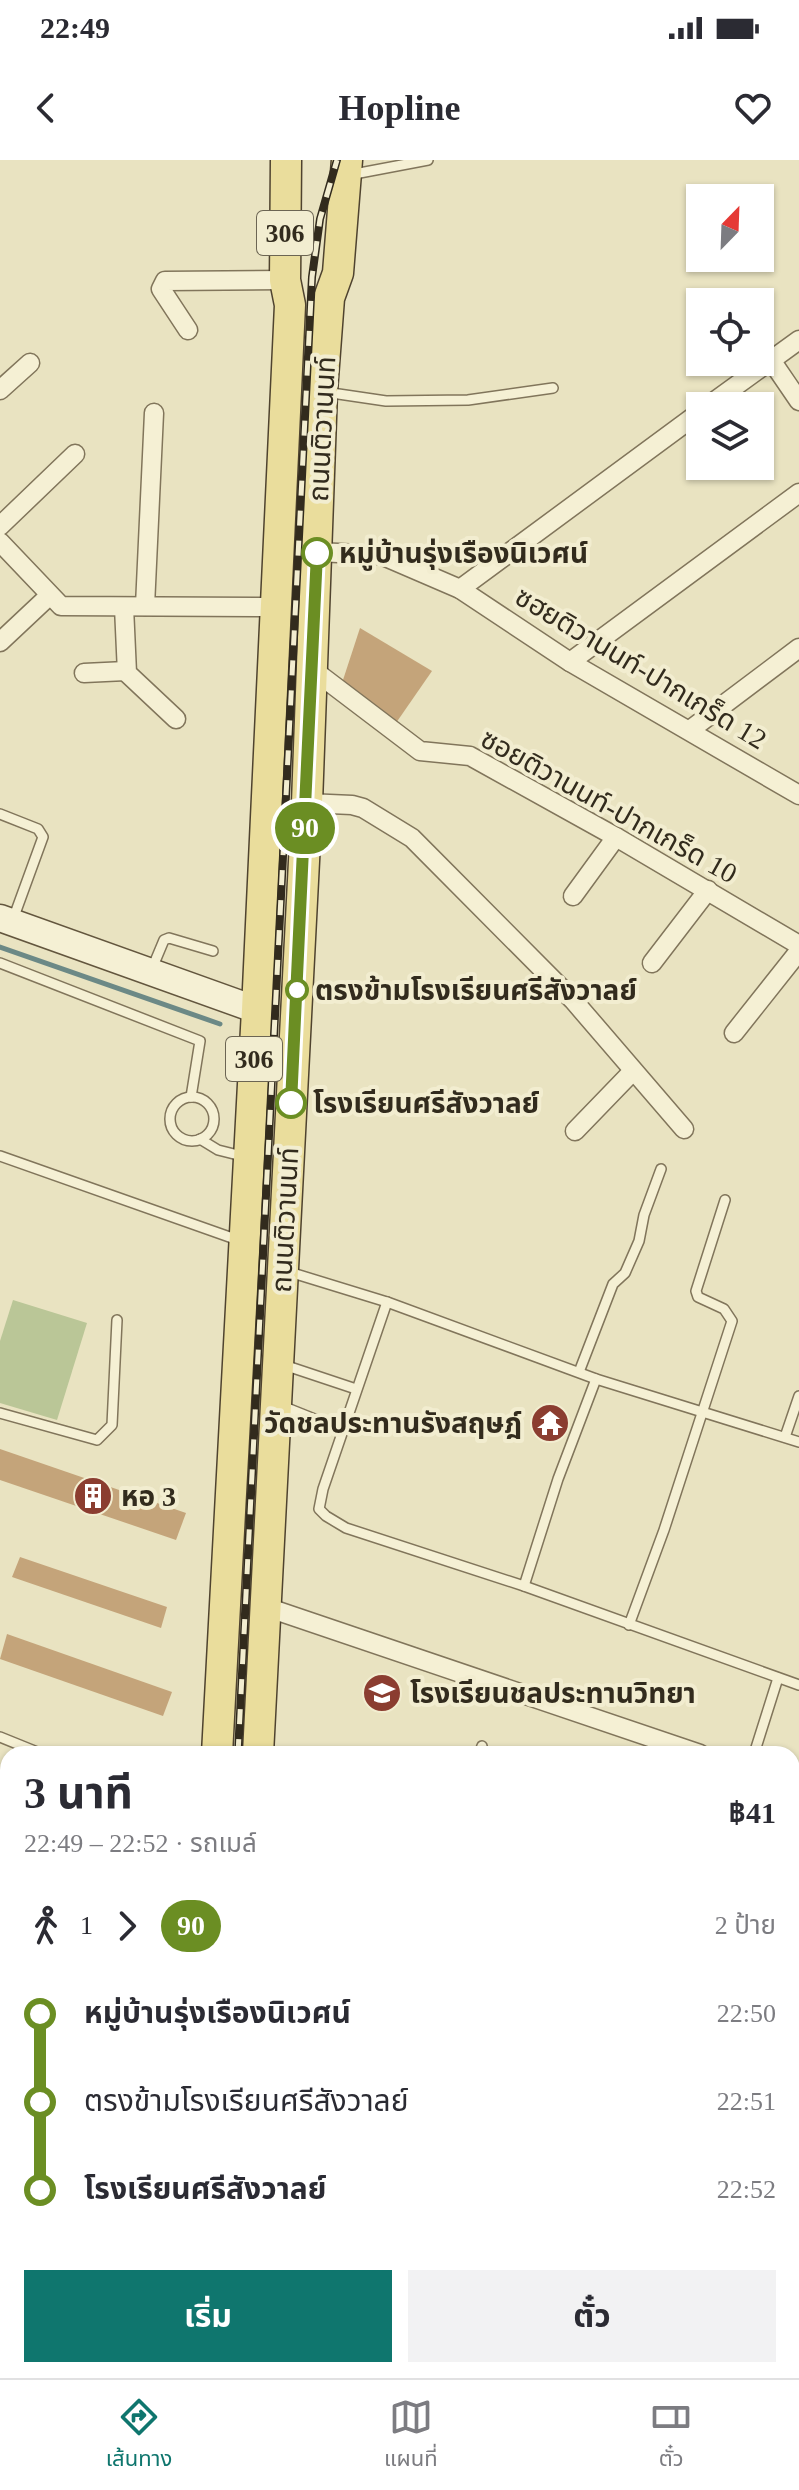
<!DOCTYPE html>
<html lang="th">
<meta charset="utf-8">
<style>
:root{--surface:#fff;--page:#f2f2f3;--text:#2b2b33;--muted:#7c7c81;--line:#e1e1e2;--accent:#0f766e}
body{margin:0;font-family:"Times New Roman","Noto Sans Thai",serif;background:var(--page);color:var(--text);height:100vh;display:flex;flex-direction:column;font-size:30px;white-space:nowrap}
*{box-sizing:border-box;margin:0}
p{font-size:26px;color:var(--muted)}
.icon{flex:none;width:44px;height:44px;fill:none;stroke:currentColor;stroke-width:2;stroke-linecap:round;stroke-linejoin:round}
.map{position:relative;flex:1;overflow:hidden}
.sheet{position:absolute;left:0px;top:1586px;width:800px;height:632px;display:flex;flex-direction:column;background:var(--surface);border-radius:24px 24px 0 0;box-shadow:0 2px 6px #0004}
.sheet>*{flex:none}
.badge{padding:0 16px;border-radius:26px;font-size:28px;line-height:52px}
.needle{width:52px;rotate:23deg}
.buttons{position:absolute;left:686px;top:24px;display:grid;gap:16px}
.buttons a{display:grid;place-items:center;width:88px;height:88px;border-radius:0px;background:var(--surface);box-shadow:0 2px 6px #0004;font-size:40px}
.map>.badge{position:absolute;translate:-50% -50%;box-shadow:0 0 0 4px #fff}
.legs{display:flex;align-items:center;gap:12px;height:88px;padding:0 24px;font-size:26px}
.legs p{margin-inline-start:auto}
.overview{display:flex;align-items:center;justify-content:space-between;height:136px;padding:0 24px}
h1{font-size:44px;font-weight:700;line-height:60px}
.cta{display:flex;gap:16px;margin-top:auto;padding:16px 24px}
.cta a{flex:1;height:92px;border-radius:0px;background:var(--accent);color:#fff;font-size:32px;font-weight:700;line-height:92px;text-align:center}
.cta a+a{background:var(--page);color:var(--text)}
ul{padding:0 24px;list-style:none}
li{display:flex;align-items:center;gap:28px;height:88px;font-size:30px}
li i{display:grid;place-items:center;width:12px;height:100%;margin:0 10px;background:currentColor}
li i::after{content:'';width:20px;height:20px;margin:-10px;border:6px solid;border-radius:50%;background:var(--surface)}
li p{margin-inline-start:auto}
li:first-child i{background:linear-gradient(#0000 50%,currentColor 0)}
li:last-child i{background:linear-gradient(currentColor 50%,#0000 0)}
.status{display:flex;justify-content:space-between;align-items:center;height:56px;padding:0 40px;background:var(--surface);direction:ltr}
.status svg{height:22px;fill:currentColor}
header{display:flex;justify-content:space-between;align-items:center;height:104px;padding:0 24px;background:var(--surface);font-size:36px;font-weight:700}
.dock{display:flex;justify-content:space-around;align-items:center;height:112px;border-top:2px solid var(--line);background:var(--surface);font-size:22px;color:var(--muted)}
.dock a{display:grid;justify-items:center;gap:4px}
.dock .active{color:var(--accent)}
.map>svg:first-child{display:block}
.green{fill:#bac697}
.water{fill:#a4bcb9;stroke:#6c8986;stroke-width:2}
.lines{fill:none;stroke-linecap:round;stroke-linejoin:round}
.stream{stroke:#6c8986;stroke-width:5}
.building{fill:#c4a47a}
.lane-casing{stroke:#81755b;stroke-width:12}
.street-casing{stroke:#81755b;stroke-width:21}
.secondary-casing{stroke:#63563e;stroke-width:29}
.primary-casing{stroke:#4f432f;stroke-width:33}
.lane{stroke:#f5f0d4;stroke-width:9}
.street{stroke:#f5f0d4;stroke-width:18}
.secondary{stroke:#f5f0d4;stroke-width:26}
.primary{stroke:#eadd9c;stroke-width:30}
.rail-casing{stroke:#322b1d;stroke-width:8}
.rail{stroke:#f2edd0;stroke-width:5;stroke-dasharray:15;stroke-linecap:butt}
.line-1-casing{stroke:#fff;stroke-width:18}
.line-1{stroke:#6b8e23;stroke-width:12}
.stop-1-dot{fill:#fff;stroke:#6b8e23;stroke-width:4}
.labels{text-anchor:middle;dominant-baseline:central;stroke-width:8;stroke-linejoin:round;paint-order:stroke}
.shield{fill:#f2edd0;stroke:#6c6553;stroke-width:2}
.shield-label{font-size:26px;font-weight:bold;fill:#322b1d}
.street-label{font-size:28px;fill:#322b1d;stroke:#f2edd0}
.stop-label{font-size:28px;font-weight:bold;fill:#322b1d;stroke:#f2edd0;text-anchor:start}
.poi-label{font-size:28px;font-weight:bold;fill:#322b1d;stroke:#f2edd0;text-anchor:start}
</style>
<div class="status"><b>22:49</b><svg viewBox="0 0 49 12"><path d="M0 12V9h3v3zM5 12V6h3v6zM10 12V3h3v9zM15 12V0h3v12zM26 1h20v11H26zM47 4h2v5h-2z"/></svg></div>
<header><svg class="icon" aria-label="back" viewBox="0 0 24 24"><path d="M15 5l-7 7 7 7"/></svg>Hopline<svg class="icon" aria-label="heart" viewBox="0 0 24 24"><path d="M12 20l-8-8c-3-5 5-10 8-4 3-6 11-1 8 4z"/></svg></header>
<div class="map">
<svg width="799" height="2218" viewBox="0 0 799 2218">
<rect width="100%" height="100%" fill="#e9e3c1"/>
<g class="green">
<polygon points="13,1140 87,1163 57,1260 0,1243 0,1181"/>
<polygon points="0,1982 8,1985 8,2210 165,2210 164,2218 0,2218"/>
<polygon points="249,2210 729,2210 753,2218 248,2218"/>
</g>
<polygon class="water" points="8,2078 8,2210 107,2210 108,2218 0,2218 0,2085"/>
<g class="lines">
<polyline class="stream" points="0,787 220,864"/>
</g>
<g class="building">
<polygon points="360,468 432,511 396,563 342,523"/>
<polygon points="0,1289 186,1353 176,1380 0,1320"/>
<polygon points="20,1397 167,1447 161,1468 12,1417"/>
<polygon points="7,1474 172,1532 163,1556 0,1499"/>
<polygon points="0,1614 8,1617 8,1675 0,1672"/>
</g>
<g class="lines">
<g class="lane-casing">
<g id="lane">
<polyline points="349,15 428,0"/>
<polyline points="325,232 386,241 468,240 553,228"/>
<polyline points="0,654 38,669 43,677 12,762"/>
<polyline points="0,803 200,881 191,937"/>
<polyline points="151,811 164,780 169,778 213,791"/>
<circle cx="192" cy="959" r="22"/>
<polyline points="200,979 218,990 246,997"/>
<polyline points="0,996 238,1080"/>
<polyline points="286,1111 387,1142 596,1219 799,1282"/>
<polyline points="387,1142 323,1329 319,1349 326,1356 346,1368 524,1426 799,1525"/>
<polyline points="281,1204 356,1229"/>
<polyline points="579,1212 613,1124 625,1113 639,1081 644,1055 661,1009"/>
<polyline points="282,1246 342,1270"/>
<polyline points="0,1253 97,1280 112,1265 117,1160"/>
<polyline points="785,1277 799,1236"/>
<polyline points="524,1426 558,1319 596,1219"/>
<polyline points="629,1465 664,1370 732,1161 724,1149 698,1137 696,1131 725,1040"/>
<polyline points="0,1577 42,1594"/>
<polyline points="479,1594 482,1586"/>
<polyline points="754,1594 778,1518"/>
<polyline points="792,1782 799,1785"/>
<polyline points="0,1941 8,1945"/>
<polyline points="792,2089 799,2091"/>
<polyline points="380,2210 400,2218"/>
<polyline points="515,2210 535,2218"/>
<polyline points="630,2210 651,2218"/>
<polyline points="727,2210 748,2218"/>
<polyline points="566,2218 569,2210"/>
<polyline points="600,2218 603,2210"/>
</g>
</g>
<g class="street-casing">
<g id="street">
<polyline points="188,170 161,129 165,121 285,120"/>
<polyline points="771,200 799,241"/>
<polyline points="0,230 30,203"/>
<polyline points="708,246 799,180"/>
<polyline points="0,366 75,294"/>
<polyline points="0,382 61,446 276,447"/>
<polyline points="317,392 381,395 460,429 570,502 799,635"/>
<polyline points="460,429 700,252"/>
<polyline points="145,446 154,253"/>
<polyline points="124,447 127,513 176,559"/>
<polyline points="0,482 49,436"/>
<polyline points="570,502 799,333"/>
<polyline points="312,509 420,591 470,596 616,677 799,785"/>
<polyline points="84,513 126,511"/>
<polyline points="690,570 799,488"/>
<polyline points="307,643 352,645 363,648 412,678 573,840 684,969"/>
<polyline points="573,736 616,677"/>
<polyline points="652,803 708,730"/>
<polyline points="734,873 799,791"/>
<polyline points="575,971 633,911"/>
<polyline points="266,1447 700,1594"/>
<polyline points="792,1625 799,1628"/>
</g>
</g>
<g class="secondary-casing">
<polyline id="secondary" points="0,758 257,850"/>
</g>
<g class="primary-casing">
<g id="primary">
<polyline points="217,1594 257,850 290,145 285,120 286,0"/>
<polyline points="258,1594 307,643 322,231 329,138 338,113 347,0"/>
<polyline points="185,2218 185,2210"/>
<polyline points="227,2218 228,2210"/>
</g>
</g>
<use href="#lane" class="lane"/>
<use href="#street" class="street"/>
<use href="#secondary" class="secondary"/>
<use href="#primary" class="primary"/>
<g class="rail-casing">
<g id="rail">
<polyline points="238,1594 312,117 320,59 337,0"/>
<polyline points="207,2218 207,2210"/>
</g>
</g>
<use href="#rail" class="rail"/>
</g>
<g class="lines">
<g class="line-1-casing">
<polyline id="line-1" points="291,943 317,393"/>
</g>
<use href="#line-1" class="line-1"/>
</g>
<defs>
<g id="temple-disc" transform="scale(2)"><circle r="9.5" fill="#8b3d30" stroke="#f2edd0"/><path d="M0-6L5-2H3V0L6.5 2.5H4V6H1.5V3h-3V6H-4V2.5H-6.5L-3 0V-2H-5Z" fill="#fff"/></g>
<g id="building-disc" transform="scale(2)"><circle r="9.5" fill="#8b3d30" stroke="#f2edd0"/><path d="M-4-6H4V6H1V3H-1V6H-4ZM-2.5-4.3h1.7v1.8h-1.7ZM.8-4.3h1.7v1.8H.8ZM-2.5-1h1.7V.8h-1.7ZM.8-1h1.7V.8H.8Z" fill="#fff"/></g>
<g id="school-disc" transform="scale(2)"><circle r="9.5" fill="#8b3d30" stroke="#f2edd0"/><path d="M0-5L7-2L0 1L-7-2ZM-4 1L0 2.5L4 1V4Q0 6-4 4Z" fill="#fff"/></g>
</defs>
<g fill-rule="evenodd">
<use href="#temple-disc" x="550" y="1263"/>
<use href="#building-disc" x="93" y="1336"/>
<use href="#school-disc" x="382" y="1533"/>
</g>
<g class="stop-1-dot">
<circle cx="317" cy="393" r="14"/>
<circle cx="297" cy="830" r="10"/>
<circle cx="291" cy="943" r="14"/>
</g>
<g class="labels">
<g class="shield">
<rect x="257" y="51" width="56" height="44" rx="6"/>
<rect x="226" y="877" width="56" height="44" rx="6"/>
</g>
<g class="shield-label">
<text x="285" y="73">306</text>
<text x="254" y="899">306</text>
</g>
<g class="street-label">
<text transform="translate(322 269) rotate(-87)">ถนนติวานนท์</text>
<text transform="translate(641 508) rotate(31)">ซฮยติวานนท์-ปากเกร็ด 12</text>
<text transform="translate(609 646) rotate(29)">ซอยติวานนท์-ปากเกร็ด 10</text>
<text transform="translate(285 1060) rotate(-87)">ถนนติวานนท์</text>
</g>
<g class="stop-label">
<text x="339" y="393">หมู่บ้านรุ่งเรืองนิเวศน์</text>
<text x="315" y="830">ตรงข้ามโรงเรียนศรีสังวาลย์</text>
<text x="313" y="943">โรงเรียนศรีสังวาลย์</text>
</g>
<g class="poi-label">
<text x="522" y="1263" text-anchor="end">วัดชลประทานรังสฤษฎ์</text>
<text x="121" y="1336">หอ 3</text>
<text x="410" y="1533">โรงเรียนชลประทานวิทยา</text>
</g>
</g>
</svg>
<div class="buttons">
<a><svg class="needle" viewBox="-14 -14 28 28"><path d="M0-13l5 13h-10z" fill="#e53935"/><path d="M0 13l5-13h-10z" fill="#7c7c81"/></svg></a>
<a><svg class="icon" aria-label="locate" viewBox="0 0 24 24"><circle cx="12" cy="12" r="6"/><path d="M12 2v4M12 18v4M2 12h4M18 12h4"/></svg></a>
<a><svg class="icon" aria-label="layers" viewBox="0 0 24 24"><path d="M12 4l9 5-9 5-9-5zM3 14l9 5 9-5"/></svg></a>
</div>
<b class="badge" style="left:305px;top:668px;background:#6b8e23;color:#fff">90</b>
<section class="sheet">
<div class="overview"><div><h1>3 นาที</h1><p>22:49 – 22:52 · รถเมล์</p></div><b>฿41</b></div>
<div class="legs"><svg class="icon" aria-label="walk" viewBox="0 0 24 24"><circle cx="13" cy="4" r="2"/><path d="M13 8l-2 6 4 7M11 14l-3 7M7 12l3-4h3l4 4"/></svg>1<svg class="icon" aria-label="forward" viewBox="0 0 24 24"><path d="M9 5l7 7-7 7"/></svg><b class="badge" style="background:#6b8e23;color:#fff">90</b><p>2 ป้าย</p></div>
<ul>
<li><i style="color:#6b8e23"></i><b>หมู่บ้านรุ่งเรืองนิเวศน์</b><p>22:50</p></li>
<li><i style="color:#6b8e23"></i><span>ตรงข้ามโรงเรียนศรีสังวาลย์</span><p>22:51</p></li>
<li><i style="color:#6b8e23"></i><b>โรงเรียนศรีสังวาลย์</b><p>22:52</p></li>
</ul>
<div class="cta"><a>เริ่ม</a><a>ตั๋ว</a></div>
</section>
</div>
<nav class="dock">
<a class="active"><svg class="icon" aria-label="directions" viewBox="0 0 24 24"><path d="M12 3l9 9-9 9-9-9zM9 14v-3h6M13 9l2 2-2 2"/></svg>เส้นทาง</a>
<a><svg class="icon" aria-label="map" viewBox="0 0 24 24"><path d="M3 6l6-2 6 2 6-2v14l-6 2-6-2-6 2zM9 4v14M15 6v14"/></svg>แผนที่</a>
<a><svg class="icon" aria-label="tickets" viewBox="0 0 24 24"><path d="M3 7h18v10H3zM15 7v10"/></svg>ตั๋ว</a>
</nav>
